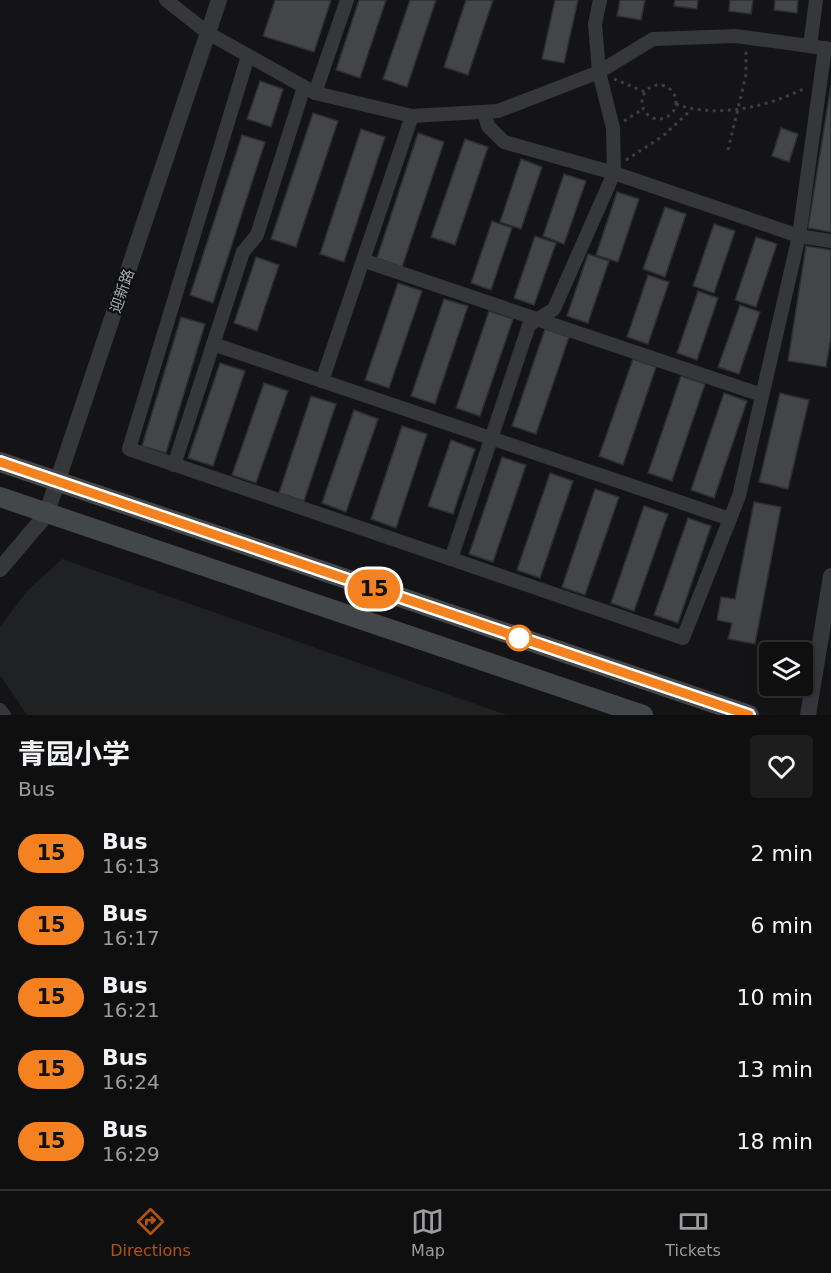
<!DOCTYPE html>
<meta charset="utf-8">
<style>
:root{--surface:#0f0f10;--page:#1d1d1e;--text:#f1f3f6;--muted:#9b9c9f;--line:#2f2f30;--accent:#b45309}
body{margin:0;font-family:"DejaVu Sans","Noto Sans SC",sans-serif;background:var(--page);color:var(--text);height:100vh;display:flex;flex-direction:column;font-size:22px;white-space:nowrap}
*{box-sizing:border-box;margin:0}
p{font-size:20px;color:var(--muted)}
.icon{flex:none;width:33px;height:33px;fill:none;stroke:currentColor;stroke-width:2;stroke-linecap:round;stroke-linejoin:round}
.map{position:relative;height:715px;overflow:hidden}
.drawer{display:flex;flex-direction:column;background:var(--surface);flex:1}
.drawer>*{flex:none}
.badge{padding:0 12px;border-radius:20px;font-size:21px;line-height:39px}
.controls{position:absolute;left:759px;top:642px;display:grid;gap:12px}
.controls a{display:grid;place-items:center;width:54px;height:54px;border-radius:6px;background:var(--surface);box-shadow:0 3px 15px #0003,0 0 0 2px var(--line);font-size:30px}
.map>.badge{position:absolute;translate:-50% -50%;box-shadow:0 0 0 3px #fff}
.round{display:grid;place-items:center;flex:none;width:63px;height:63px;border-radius:6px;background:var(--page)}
.headline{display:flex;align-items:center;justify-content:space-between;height:102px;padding:0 18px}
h1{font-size:28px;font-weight:700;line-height:45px}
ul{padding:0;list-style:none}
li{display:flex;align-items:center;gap:18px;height:72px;padding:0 18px}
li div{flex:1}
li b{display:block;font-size:22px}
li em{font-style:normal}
li .badge{min-width:66px;font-weight:700;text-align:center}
.menu{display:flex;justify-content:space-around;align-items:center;height:84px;border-top:2px solid var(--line);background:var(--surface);font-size:16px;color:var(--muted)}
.menu a{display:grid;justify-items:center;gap:3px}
.menu .current{color:var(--accent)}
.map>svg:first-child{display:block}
.built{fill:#202123}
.building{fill:#434549;stroke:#2e2f32;stroke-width:1.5}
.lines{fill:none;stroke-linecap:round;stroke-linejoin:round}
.path{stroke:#3b3e42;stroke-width:3;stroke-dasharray:3 4.5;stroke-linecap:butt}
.minor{stroke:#35373b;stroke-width:14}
.tertiary{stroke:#35373b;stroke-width:16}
.secondary{stroke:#44474a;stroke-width:20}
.line-casing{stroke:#fff;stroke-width:14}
.line{stroke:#f58220;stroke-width:9}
.stop-dot{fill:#fff;stroke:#f58220;stroke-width:3}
.labels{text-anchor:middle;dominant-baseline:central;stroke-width:4.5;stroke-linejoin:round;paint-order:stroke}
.street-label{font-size:15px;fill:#a7aeb5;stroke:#0f0f11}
</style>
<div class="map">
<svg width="831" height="715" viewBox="0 0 831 715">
<rect width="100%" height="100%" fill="#141416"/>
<polygon class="built" points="62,559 507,715 27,715 0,675 0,627 27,591"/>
<g class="building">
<polygon points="275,0 331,0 314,52 263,36"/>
<polygon points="359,0 386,0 360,78 336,70"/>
<polygon points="410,0 436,0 407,87 383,79"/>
<polygon points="466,0 493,0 468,75 444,67"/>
<polygon points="555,0 578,0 564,63 542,59"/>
<polygon points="620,0 645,0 641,20 617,16"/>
<polygon points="675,0 698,0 697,9 674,6"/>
<polygon points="730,0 753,0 751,14 729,11"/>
<polygon points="775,0 798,0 797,13 774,10"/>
<polygon points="260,81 283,89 271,127 247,119"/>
<polygon points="831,85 831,232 808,228"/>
<polygon points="313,113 338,121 296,247 271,239"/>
<polygon points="781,128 798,134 789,162 772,156"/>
<polygon points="361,129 385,137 344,262 320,254"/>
<polygon points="418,133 444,142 402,267 377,258"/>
<polygon points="242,135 265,142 213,303 190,295"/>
<polygon points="465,139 488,147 455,245 431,237"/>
<polygon points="521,159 542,167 521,229 500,222"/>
<polygon points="564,174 586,181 564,244 543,236"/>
<polygon points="617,192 639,199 618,262 596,255"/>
<polygon points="665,207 686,214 665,277 643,269"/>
<polygon points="492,221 512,228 491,290 471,283"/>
<polygon points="714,224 735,231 714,293 693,286"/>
<polygon points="535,236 556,243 534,305 514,298"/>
<polygon points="756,237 777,244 756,307 735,300"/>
<polygon points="806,246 831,250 831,337 826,367 788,361"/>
<polygon points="588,254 609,261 588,323 567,316"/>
<polygon points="256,257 279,265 257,331 234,323"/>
<polygon points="648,275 669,282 648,344 627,337"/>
<polygon points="398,283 422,291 389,388 365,380"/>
<polygon points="698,291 718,298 697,360 677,353"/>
<polygon points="444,299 468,306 435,404 411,396"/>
<polygon points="740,305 760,312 739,374 718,367"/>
<polygon points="489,311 513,319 480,416 456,408"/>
<polygon points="181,317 205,324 166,453 142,446"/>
<polygon points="545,329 569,337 536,434 512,426"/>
<polygon points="633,359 656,367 623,465 599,456"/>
<polygon points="220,363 245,371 213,466 188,458"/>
<polygon points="681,376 705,384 672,481 648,473"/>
<polygon points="264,383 288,391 256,483 232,475"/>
<polygon points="724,393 747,401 714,498 691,490"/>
<polygon points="780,393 809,400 788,489 759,482"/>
<polygon points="311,396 336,404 304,501 279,493"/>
<polygon points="354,410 378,419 346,512 322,503"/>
<polygon points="402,426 427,434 396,528 371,519"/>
<polygon points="451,440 475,449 453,514 428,506"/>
<polygon points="502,457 526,465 493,562 469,554"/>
<polygon points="550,473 573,481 540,578 517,570"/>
<polygon points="595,489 619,497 585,595 562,587"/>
<polygon points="754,502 781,507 755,644 728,639 732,623 717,620 721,597 735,599"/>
<polygon points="644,506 668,514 634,611 611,603"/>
<polygon points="688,518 711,526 678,623 654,615"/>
</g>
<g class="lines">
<g class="path">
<polyline points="614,79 645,92"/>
<circle cx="659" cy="102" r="17"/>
<path d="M676,104C716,119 768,107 805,88"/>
<polyline points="624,121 643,109"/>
<polyline points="728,150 746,75 746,51"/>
<polyline points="626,160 663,136 691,110"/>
</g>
<g class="minor">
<polyline points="166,0 208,33 315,93 412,116 498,111 599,72 653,39 736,36 831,49"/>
<polyline points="810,46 816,0"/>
<polyline points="248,56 129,449 683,638 739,496 799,236 825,48"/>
<polyline points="315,93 347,0"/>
<polyline points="484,112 488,126 504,142 614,173 799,236 831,241"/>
<polyline points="365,261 762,395"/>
<polyline points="213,344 730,519"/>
<polyline points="322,381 412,116"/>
<polyline points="174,465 243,252 257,235 304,87"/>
<polyline points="451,559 529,325 554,309 614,173 613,128 599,72 595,24 600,0"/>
<polyline points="0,710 4,715"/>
</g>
<g class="tertiary">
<polyline points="0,569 46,515 219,0"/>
<polyline points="808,715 831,576"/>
</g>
<g class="secondary">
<polyline points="0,462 749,715"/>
<polyline points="0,497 643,715"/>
</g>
</g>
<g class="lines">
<g class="line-casing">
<polyline id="line" points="0,462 749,715"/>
</g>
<use href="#line" class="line"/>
</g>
<circle class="stop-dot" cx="519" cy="638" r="12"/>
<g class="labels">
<g class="street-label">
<text transform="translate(122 291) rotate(-71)">迎新路</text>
</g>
</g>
</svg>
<div class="controls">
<a><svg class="icon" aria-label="layers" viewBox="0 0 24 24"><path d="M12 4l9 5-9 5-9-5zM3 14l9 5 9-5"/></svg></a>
</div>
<b class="badge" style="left:374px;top:589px;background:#f58220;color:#111">15</b>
</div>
<section class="drawer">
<div class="headline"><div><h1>青园小学</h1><p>Bus</p></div><a class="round"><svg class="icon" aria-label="heart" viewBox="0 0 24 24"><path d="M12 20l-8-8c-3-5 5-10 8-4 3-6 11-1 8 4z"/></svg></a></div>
<ul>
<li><span class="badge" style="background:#f58220;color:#111">15</span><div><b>Bus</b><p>16:13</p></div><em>2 min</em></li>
<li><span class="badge" style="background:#f58220;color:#111">15</span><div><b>Bus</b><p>16:17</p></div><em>6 min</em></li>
<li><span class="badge" style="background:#f58220;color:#111">15</span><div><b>Bus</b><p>16:21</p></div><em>10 min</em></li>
<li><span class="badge" style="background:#f58220;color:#111">15</span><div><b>Bus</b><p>16:24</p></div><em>13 min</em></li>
<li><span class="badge" style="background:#f58220;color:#111">15</span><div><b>Bus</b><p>16:29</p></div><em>18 min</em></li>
</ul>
</section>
<nav class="menu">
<a class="current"><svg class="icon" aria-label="directions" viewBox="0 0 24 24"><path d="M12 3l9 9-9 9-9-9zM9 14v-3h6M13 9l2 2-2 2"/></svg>Directions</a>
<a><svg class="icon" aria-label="map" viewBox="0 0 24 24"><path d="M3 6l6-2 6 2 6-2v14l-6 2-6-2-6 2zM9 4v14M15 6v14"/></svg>Map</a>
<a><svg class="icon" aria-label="tickets" viewBox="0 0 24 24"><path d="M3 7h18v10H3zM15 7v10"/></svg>Tickets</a>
</nav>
